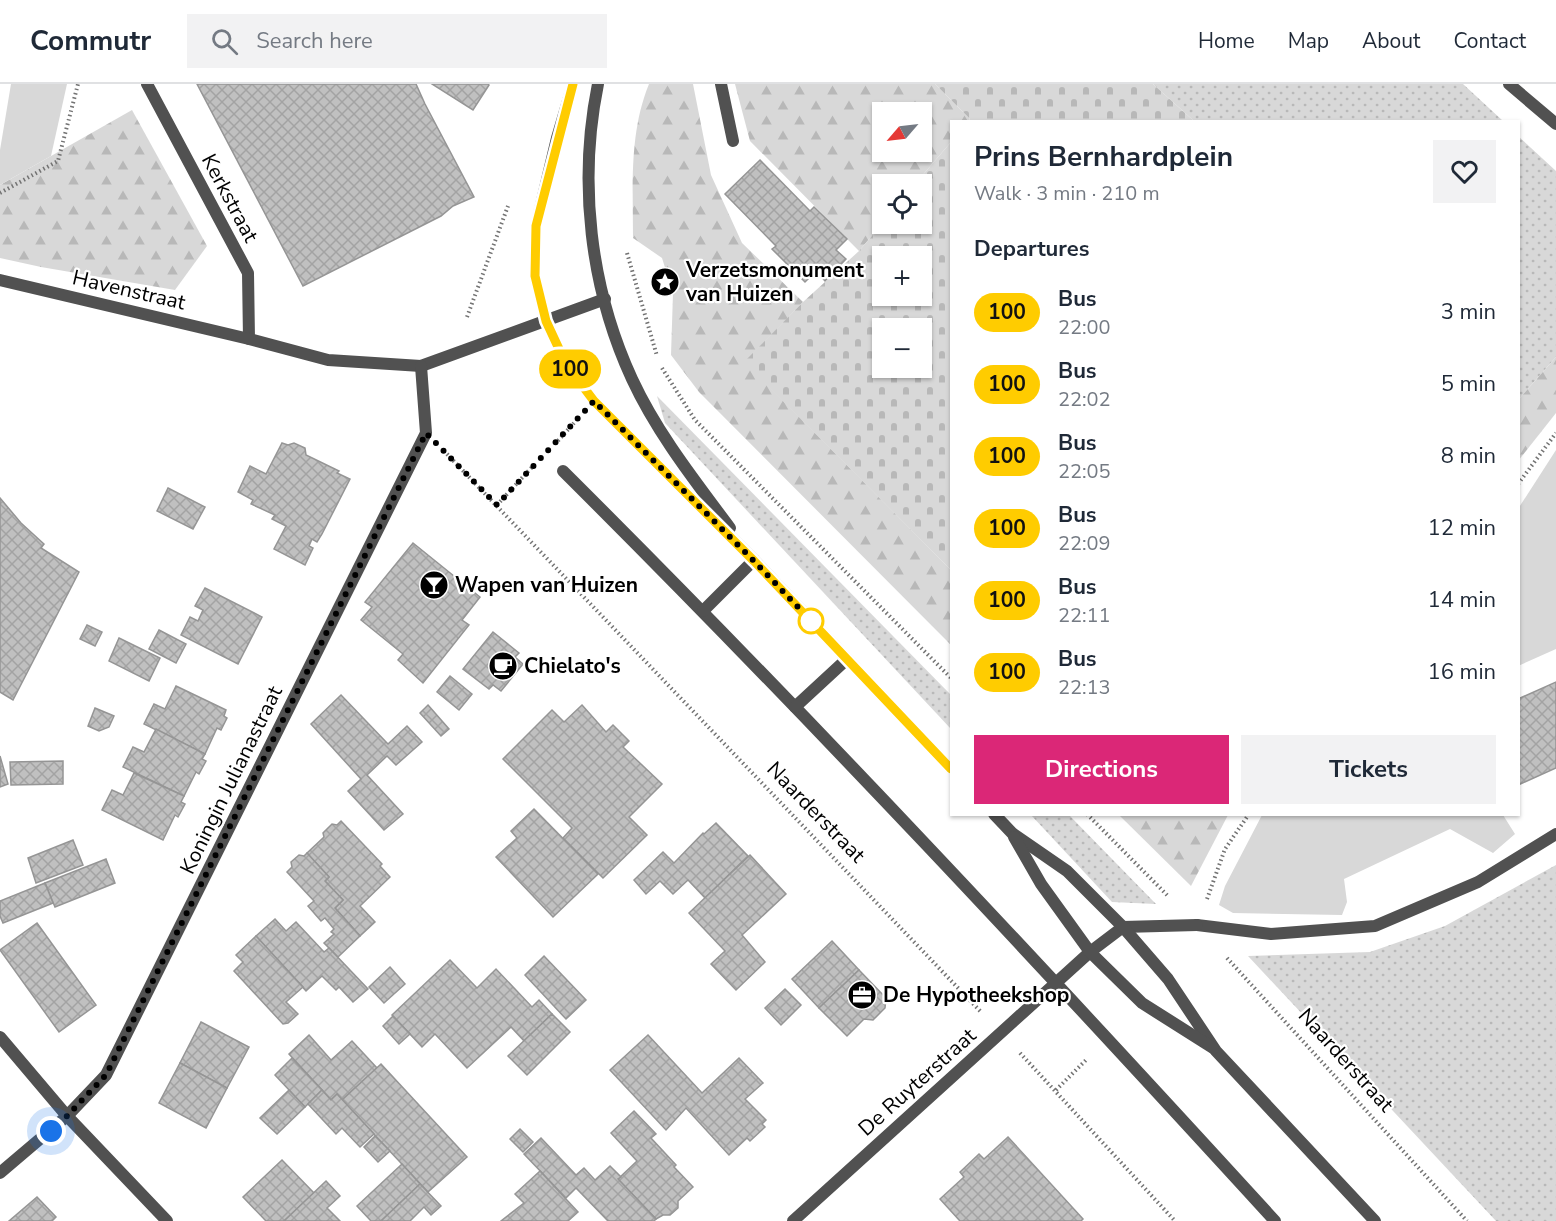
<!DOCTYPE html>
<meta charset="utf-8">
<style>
:root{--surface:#fff;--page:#f2f2f3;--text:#1f2937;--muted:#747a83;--line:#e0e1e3;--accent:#db2777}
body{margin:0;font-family:"Nunito Sans",sans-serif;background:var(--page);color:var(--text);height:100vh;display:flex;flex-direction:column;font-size:22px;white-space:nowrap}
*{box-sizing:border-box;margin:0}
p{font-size:20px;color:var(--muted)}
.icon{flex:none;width:33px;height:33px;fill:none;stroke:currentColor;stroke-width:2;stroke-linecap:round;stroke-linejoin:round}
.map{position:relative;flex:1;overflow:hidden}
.sheet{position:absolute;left:950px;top:36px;width:570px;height:696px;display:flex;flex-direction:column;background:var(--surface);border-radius:0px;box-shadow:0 2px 4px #0004}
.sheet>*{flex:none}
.badge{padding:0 12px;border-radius:20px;font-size:21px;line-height:39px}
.needle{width:39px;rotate:242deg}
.controls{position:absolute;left:872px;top:18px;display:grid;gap:12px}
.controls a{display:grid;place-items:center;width:60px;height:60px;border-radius:0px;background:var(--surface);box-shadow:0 2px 4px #0004;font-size:30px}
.you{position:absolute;width:30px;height:30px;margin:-15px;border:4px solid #fff;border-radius:50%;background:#1a73e8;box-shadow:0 0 0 9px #1a73e833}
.map>.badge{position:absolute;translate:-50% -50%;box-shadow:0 0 0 3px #fff}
h2{padding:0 24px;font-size:22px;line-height:54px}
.round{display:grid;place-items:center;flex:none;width:63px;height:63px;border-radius:0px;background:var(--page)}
.summary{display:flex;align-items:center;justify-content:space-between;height:102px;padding:0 24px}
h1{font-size:28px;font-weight:700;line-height:45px}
.primary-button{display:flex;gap:12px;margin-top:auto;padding:12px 24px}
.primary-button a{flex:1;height:69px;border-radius:0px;background:var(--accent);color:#fff;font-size:24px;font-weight:700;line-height:69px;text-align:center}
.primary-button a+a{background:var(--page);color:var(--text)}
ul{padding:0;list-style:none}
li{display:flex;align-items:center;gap:18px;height:72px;padding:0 24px}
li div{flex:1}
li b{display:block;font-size:22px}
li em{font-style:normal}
li .badge{min-width:66px;font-weight:700;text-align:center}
header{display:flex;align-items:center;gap:36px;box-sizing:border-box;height:84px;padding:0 30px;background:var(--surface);border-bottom:2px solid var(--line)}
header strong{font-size:28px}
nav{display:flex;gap:33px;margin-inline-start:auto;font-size:21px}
.search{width:420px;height:54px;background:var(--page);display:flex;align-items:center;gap:15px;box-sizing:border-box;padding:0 21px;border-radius:0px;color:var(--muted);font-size:22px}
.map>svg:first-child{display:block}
.grass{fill:url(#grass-dots)}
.forest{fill:url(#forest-firs);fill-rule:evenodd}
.cemetery{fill:url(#cemetery-stones);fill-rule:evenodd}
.green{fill:#d8d8d8}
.building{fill:url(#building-cross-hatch);stroke:#959595;stroke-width:1.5}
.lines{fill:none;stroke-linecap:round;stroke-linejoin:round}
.path{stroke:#737373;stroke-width:4;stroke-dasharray:1.5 3;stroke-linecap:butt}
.service{stroke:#515151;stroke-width:12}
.minor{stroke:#515151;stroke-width:12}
.tertiary{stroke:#515151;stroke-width:12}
.line-casing{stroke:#fff;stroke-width:14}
.line{stroke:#fc0;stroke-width:9}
.walk{stroke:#000;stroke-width:6;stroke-dasharray:0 10.8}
.stop-dot{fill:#fff;stroke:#fc0;stroke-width:3}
.labels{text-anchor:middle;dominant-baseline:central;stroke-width:4.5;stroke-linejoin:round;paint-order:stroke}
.street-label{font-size:21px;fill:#000;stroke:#fff}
.poi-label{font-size:21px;font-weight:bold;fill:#000;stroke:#fff;text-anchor:start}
</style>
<header>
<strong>Commutr</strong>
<div class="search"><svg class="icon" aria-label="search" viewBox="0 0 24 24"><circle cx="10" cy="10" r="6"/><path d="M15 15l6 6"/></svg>Search here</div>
<nav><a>Home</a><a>Map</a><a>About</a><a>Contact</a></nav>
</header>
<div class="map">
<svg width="1556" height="1137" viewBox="0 0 1556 1137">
<defs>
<pattern id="grass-dots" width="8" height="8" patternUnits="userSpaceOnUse" patternTransform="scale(1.5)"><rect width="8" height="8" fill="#d8d8d8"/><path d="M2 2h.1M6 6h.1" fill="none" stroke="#b8b8b8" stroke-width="1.8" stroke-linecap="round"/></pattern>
<pattern id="forest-firs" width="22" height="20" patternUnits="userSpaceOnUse" patternTransform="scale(1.5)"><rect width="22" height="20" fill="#d8d8d8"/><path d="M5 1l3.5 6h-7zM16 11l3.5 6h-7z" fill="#b8b8b8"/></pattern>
<pattern id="cemetery-stones" width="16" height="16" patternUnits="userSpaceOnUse" patternTransform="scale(1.5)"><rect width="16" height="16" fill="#d8d8d8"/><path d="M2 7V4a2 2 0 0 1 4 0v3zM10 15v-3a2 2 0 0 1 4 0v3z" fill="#b8b8b8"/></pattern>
<pattern id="building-cross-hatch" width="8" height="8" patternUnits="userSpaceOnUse" patternTransform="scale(1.5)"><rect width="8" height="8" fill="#c0c0c0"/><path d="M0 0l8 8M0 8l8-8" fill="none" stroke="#a3a3a3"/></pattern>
</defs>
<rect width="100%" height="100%" fill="#fff"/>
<g class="grass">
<polygon points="1153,0 1463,0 1503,37 1194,37"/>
<polygon points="1518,52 1556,87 1556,273 1518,316"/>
<polygon points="657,312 951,611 951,645 665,339"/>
<polygon points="1031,731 1069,731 1156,820 1112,818"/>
<polygon points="1556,781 1556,1137 1496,1137 1248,872 1370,868 1445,842"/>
</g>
<g class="forest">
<path d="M649,0H693L711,91L742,159L803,218L745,278L951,486V561L699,308L671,271L673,209L662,174L633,154C633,102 629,49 649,0Z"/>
<path d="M735,0H935L970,35L968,37L951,38V58L915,100H882V140L859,167L750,57ZM882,28H921V68H882Z"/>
<polygon points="132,26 207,162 175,206 41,183 0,174 0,101"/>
<polygon points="1556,273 1556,329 1518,377 1518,316"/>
<polygon points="1119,731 1228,731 1191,802"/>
</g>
<g class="cemetery">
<polygon points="935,0 1153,0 1194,37 968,37 970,35"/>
<path d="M951,58V486L744,278L803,218L859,167L882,140H921V100H915ZM882,172H921V212H882ZM882,244H921V284H882Z"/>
</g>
<g class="green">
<polygon points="11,0 67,0 51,72 0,101 0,66"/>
<polygon points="1556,366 1556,565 1518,582 1518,425"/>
<polygon points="1262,731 1503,731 1515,750 1493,769 1450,745 1344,795 1347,818 1342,831 1233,829 1219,821 1225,802"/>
</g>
<g class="building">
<polygon points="197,0 416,0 425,20 474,113 453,122 441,132 303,202"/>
<polygon points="432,0 488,0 489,1 473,26"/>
<polygon points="760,76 810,127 814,123 847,155 836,166 846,175 825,197 816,187 805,198 772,165 776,162 725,110"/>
<polygon points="282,359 288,361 294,359 305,364 306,371 339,387 337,389 350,395 322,450 317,458 312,455 309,462 313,464 305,481 274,465 286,442 272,435 275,431 251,420 253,416 238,408 250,382 266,390"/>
<polygon points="168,404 205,423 193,445 157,427"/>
<polygon points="0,414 21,439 44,460 41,464 79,488 13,616 0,608"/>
<polygon points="413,459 480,513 462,536 469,541 423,599 398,576 403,570 361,536 372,523 365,518"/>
<polygon points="205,504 262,533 238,580 181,551 190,533 198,537 203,526 195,522"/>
<polygon points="87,541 102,548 95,562 80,555"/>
<polygon points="159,546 186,560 176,579 149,565"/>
<polygon points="493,548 519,569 515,573 523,580 501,607 493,601 489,605 463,585"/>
<polygon points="119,554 160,574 149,597 109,577"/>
<polygon points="450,592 472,610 459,626 437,608"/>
<polygon points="1556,598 1556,684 1518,701 1518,615"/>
<polygon points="176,602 226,626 224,632 227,634 221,646 217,644 205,670 144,640 154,620 165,625"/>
<polygon points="341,611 388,660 407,642 422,658 396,681 387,672 367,691 403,730 384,746 348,707 361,695 311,640"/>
<polygon points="428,621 449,645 441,652 420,629"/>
<polygon points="582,621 606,648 613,641 629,657 623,663 662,700 629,733 647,751 603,794 563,754 572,744 503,675 552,626 564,638"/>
<polygon points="95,624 114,632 109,643 99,647 88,642"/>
<polygon points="156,645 205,670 202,675 206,677 199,690 196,688 184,712 123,683 133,663 144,668"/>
<polygon points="0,672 8,700 0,703"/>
<polygon points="63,677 63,700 11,701 10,678"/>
<polygon points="134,689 184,712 181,718 185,720 178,733 175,731 163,756 102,726 112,706 123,711"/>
<polygon points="534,725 598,790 553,833 496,773 517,754 511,747"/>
<polygon points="341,737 382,780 380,782 390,793 360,822 375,838 360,852 335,824 343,816 325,797 329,793 307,769 324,753 323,749 332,740 337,741"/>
<polygon points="716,739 748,772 705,814 688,796 673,810 660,797 646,810 634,796 663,768 674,779 703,749 704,750"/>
<polygon points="73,756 83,781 36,799 28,774"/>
<polygon points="307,769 329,793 325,797 343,816 335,824 360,852 338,873 324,859 334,850 331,848 334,845 325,834 321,837 308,822 314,817 287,788 292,783 291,778 299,771 304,772"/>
<polygon points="750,771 786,810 742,851 765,878 736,906 711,880 725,867 689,829"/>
<polygon points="106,775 115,799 55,823 45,799"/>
<polygon points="45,799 53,819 3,839 0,832 0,817"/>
<polygon points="275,835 286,847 296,838 324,868 329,864 368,905 353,918 339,903 336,906 322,892 306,907 256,852"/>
<polygon points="37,839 96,921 59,948 0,866"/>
<polygon points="256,852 303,903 286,918 298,930 288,939 283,940 234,887 243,878 236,871"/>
<polygon points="832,857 859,886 819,924 792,895"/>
<polygon points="544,872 586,916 566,935 525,891"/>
<polygon points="450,876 477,904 496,885 532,923 539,916 552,930 524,957 511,943 467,984 435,950 422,963 392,931"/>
<polygon points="390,883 405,900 384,919 369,903"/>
<polygon points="859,886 886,914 885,924 873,936 864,935 847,952 819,924"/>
<polygon points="785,905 801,921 781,941 765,924"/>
<polygon points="552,930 570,948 527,991 508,972"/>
<polygon points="393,932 410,950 399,960 383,942"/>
<polygon points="201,938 249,963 227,1004 180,979"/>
<polygon points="309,951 331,976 352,957 377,984 342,1016 337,1010 331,1016 289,970"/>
<polygon points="648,951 702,1009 739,974 763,999 745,1015 766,1036 762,1040 765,1043 750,1057 747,1054 729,1071 686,1024 666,1046 610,986"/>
<polygon points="292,974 322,1006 305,1023 275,991"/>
<polygon points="180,979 227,1004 206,1044 159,1019"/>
<polygon points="381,980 467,1073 428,1108 342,1016"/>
<polygon points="289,1006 305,1023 277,1050 260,1034"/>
<polygon points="322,1006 331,1016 337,1010 374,1050 360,1063 342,1044 336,1050 308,1020"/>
<polygon points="634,1027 656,1050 651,1054 676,1081 674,1083 693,1103 678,1117 678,1124 670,1131 663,1131 656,1135 618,1095 637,1077 611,1049"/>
<polygon points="520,1045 533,1058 523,1068 510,1055"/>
<polygon points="375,1052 390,1067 378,1078 364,1063"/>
<polygon points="1008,1053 1083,1135 1081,1137 960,1137 940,1115 964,1093 960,1088 979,1070 984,1075"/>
<polygon points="541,1054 576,1091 584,1084 595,1096 610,1082 621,1093 618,1095 656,1135 654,1137 608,1137 576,1104 566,1114 524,1070"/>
<polygon points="282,1076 314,1109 284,1137 266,1137 243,1113"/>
<polygon points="402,1080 420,1100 381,1137 371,1137 357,1122"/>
<polygon points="540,1087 578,1128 568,1137 501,1137 524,1119 515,1110"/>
<polygon points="326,1097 340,1112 327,1124 340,1137 284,1137"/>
<polygon points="420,1100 441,1122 431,1131 424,1123 410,1137 381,1137"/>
<polygon points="37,1113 56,1133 52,1137 9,1137"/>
</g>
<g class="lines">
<g class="path">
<polyline points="0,109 58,77 78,0"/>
<polyline points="627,169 657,272"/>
<polyline points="467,233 508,122"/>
<polyline points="662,284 695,336 951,594"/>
<polyline points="555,360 574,339"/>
<polyline points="447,370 982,929"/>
<polyline points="1518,400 1556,349"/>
<polyline points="497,421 533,382"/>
<polyline points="1087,730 1168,812"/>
<polyline points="1207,815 1225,765 1249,730"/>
<polyline points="1227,874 1467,1137"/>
<polyline points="1020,969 1175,1137"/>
<polyline points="1056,1006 1087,975"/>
</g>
<g class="service">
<polyline points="721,0 733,57"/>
<path d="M563,387C807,630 1042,882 1275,1137"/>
<polyline points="703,527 754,476"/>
<polyline points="795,623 847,575"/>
<polyline points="1197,841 1271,850 1375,842 1478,798 1556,750"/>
</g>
<g class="minor">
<polyline points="147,0 248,189 249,255"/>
<polyline points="1509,0 1556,40"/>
<polyline points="0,196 249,255 328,276 421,282 605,215"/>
<polyline points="0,953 67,1032 167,1137"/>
<polyline points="0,1089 67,1032 106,991 426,349 421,282"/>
<polyline points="793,1137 1090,868 1123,843 1197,841"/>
</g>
<g class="tertiary">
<polyline points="573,0 557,54 536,142 535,192 546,237 566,280 594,317 754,476 951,685"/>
<path d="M598,0C578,98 590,204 632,295C657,349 695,397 730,444"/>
<polyline points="994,730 1012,749 1067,787 1123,843 1168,895 1216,967 1375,1137"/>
<polyline points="1014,753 1041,800 1090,868 1142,919 1213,964"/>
</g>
</g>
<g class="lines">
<g class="line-casing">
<polyline id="line" points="573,0 536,142 535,192 546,237 566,280 594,317 754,477 951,685"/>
</g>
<use href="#line" class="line"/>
<polyline class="walk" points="51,1047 67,1032 106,991 426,349 497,421 594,317 754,477 816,542 811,537"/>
</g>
<defs>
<g id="sight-disc" transform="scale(1.5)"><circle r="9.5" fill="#000" stroke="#fff"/><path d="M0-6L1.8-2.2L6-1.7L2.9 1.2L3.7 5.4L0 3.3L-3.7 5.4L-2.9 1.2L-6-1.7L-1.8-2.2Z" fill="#fff"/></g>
<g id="bar-disc" transform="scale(1.5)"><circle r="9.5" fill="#000" stroke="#fff"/><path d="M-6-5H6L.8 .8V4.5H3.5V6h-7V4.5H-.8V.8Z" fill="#fff"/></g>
<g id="cafe-disc" transform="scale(1.5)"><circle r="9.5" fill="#000" stroke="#fff"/><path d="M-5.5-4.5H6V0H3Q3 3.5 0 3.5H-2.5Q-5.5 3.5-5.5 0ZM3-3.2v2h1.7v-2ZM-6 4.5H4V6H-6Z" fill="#fff"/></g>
<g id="office-disc" transform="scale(1.5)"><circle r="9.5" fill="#000" stroke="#fff"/><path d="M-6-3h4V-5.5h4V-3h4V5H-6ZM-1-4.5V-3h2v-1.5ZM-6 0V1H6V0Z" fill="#fff"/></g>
</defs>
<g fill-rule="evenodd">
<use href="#sight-disc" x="665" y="198"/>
<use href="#bar-disc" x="434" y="501"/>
<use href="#cafe-disc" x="503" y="582"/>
<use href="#office-disc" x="862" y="911"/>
</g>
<circle class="stop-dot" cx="811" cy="537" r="12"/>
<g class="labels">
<g class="street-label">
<text transform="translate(230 114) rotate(62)">Kerkstraat</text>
<text transform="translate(129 206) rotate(13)">Havenstraat</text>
<text transform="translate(231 696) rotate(-64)">Koningin Julianastraat</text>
<text transform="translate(816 728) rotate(46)">Naarderstraat</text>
<text transform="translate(1346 976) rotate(48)">Naarderstraat</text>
<text transform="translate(917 998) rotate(-42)">De Ruyterstraat</text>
</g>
<g class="poi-label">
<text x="686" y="186">Verzetsmonument<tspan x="686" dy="24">van Huizen</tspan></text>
<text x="455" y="501">Wapen van Huizen</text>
<text x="524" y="582">Chielato's</text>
<text x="883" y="911">De Hypotheekshop</text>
</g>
</g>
</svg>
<div class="controls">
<a><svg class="needle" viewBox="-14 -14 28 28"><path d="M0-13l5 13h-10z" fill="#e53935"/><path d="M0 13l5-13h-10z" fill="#747a83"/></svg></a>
<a><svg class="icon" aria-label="locate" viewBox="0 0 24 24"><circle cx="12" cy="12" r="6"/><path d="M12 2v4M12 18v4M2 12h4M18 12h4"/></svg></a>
<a>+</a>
<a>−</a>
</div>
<div class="you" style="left:51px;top:1047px"></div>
<b class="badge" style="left:570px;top:285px;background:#fc0;color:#111">100</b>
<section class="sheet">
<div class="summary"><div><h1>Prins Bernhardplein</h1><p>Walk · 3 min · 210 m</p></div><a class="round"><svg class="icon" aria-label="heart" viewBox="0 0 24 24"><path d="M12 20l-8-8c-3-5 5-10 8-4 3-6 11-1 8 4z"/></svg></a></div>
<h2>Departures</h2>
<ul>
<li><span class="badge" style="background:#fc0;color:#111">100</span><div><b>Bus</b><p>22:00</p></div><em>3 min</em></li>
<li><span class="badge" style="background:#fc0;color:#111">100</span><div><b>Bus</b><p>22:02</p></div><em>5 min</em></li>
<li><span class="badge" style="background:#fc0;color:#111">100</span><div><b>Bus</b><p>22:05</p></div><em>8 min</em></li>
<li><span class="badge" style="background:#fc0;color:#111">100</span><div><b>Bus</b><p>22:09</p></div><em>12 min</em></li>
<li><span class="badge" style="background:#fc0;color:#111">100</span><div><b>Bus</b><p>22:11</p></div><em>14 min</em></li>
<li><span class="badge" style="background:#fc0;color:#111">100</span><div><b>Bus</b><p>22:13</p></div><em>16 min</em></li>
</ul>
<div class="primary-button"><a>Directions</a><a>Tickets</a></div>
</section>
</div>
